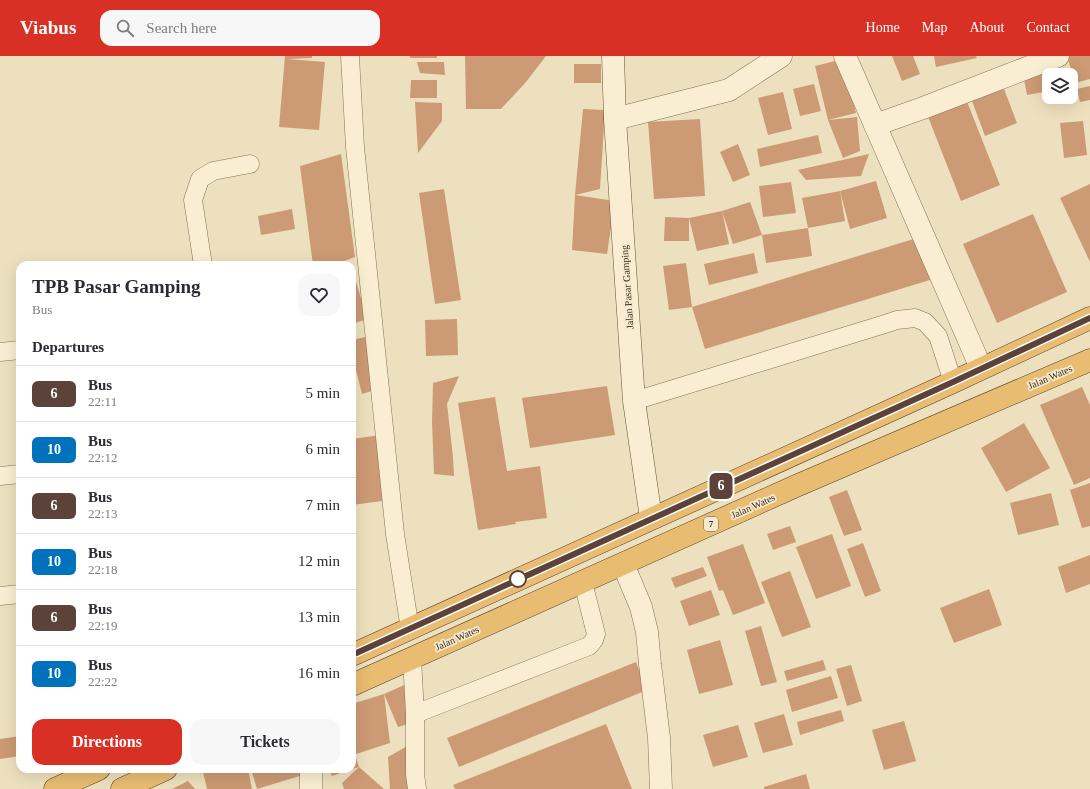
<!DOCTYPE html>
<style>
:root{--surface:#fff;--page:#f7f7f7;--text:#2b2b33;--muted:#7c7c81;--line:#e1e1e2;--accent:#d93025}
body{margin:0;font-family:"Times New Roman",serif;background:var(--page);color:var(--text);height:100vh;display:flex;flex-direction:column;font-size:15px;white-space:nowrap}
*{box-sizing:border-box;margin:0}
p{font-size:13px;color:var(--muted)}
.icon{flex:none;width:22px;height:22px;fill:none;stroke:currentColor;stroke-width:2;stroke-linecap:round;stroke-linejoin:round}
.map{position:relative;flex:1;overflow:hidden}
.sheet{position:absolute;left:16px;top:205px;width:340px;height:512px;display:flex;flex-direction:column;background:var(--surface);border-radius:12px;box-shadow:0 4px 16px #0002}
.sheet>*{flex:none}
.badge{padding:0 8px;border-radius:6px;font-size:14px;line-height:26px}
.tools{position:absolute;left:1042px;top:12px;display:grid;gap:8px}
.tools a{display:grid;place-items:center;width:36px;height:36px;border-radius:8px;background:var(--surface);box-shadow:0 4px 16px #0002;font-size:20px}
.map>.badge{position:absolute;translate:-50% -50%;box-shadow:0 0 0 2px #fff}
h2{padding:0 16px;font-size:15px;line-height:36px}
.round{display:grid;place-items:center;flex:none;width:42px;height:42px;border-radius:12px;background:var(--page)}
.head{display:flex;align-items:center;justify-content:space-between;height:68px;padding:0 16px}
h1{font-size:19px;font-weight:600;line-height:30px}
.button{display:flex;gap:8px;margin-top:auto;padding:8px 16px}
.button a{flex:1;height:46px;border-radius:12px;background:var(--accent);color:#fff;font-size:16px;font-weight:600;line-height:46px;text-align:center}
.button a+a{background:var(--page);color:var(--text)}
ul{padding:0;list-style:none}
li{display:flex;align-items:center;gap:12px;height:56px;padding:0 16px;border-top:1px solid var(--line)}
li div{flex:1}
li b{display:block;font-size:15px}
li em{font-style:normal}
li .badge{min-width:44px;font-weight:700;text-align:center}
header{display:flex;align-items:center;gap:24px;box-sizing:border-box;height:56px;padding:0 20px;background:var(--accent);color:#fff}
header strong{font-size:19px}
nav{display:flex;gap:22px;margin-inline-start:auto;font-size:14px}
.search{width:280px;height:36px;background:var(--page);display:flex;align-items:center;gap:10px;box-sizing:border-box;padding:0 14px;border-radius:12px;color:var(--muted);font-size:15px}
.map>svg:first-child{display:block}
.building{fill:#cc9a74}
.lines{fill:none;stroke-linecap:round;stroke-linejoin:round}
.service-casing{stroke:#867157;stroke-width:19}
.minor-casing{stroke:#867157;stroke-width:23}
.secondary-casing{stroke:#67523a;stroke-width:23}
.trunk-casing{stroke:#533f2c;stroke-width:23}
.service{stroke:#f9eed1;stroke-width:18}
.minor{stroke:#f9eed1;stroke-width:22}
.secondary{stroke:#f9eed1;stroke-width:22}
.trunk{stroke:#e8bc71;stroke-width:22}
.line-casing{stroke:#fff;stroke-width:9}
.line{stroke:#5c4238;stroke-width:6}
.stop-dot{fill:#fff;stroke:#5c4238;stroke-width:2}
.labels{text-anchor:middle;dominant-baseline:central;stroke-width:3.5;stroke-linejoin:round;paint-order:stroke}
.shield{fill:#f5eacd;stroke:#6f6251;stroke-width:1}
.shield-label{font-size:9px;font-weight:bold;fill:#35281c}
.street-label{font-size:10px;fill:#35281c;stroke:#f5eacd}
</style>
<header>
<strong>Viabus</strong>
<div class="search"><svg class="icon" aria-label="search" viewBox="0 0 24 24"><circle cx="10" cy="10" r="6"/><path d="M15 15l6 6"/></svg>Search here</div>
<nav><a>Home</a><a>Map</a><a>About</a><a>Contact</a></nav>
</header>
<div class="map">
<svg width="1090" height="733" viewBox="0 0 1090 733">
<rect width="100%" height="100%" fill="#ede0be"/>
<g class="building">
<polygon points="285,0 312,0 312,2 287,3 325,6 319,74 279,71"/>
<rect x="410" y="0" width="27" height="2"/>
<polygon points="465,0 546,0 526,26 501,53 466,53"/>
<polygon points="892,0 913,0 920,18 902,25"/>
<polygon points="934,0 976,0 977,2 936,11"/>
<polygon points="1067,0 1090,0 1090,23 1075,27"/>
<polygon points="843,3 856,57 828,64 815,10"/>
<polygon points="417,6 444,6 445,19 420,17"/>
<rect x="574" y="8" width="27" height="19"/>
<polygon points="1059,10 1061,19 1049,19 1049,35 1027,39 1023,18"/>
<polygon points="411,24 437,24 437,42 410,42"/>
<polygon points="814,28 821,55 800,60 793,33"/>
<polygon points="1090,30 1090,44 1080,46 1077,33"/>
<polygon points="1004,33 1017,67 985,80 972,45"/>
<polygon points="783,36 792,73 768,79 758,42"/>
<polygon points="964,38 1000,129 961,145 925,53"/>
<polygon points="415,46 442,47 442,65 418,97"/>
<polygon points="583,53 605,54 600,133 575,139 615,145 607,198 572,194 575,139"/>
<polygon points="857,61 860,95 843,102 828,64"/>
<polygon points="700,63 705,140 654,143 648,66"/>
<polygon points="1083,65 1087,99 1064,102 1060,67"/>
<polygon points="818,79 822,97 760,111 757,93"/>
<polygon points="738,88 750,119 733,126 720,96"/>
<polygon points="341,98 355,201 334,209 313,209 300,110"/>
<polygon points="869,98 861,120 806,124 798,114"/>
<polygon points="876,125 887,162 850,173 840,135"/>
<polygon points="791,126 796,157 763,161 759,130"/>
<polygon points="1090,128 1090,206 1060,142"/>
<polygon points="444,133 461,244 435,248 419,137"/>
<polygon points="840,135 845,165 808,172 802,142"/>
<polygon points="750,146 762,179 733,188 722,155"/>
<polygon points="292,153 295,173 261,179 258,160"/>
<polygon points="722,155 729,188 697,195 689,162"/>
<polygon points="1033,158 1067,236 997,267 963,188"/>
<polygon points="665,161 689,162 689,185 664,185"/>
<polygon points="808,172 812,200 766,207 762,179"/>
<polygon points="920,181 933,223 705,293 692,251"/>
<polygon points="754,197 758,217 709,229 704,208"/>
<polygon points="686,207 692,251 669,254 663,210"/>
<polygon points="352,222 355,222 367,263 352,268"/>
<polygon points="457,263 458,299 426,300 425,264"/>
<polygon points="365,281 378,333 362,338 352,298 352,284"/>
<polygon points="459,320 447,348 453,401 454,420 434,418 432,366 433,327"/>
<polygon points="607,330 615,379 530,392 522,342"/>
<polygon points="1082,331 1090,349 1090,422 1074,429 1040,349"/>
<polygon points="495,341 507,415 540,410 547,462 515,466 516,468 478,474 458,347"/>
<polygon points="1024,367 1050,412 1006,436 981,392"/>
<polygon points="381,379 390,444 352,449 352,383"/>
<polygon points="1090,427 1090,470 1082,472 1070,434"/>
<polygon points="847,434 862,474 844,480 829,441"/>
<polygon points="1051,437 1059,469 1018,479 1010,447"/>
<polygon points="790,470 796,486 773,494 767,478"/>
<polygon points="832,478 851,530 816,543 796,491"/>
<polygon points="863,487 881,535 865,541 847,493"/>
<polygon points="743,488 765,547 733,559 723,534 719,535 707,501"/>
<polygon points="1090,499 1090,528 1066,537 1058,511"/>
<polygon points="703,511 707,520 675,532 671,522"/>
<polygon points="790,515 811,571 782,581 761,526"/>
<polygon points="989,533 1002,569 954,587 940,552"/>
<polygon points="711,534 720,559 689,570 680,545"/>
<polygon points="761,570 777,626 761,630 745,575"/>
<polygon points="720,584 733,629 699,638 687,594"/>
<polygon points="823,604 826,614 787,625 784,615"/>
<polygon points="636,606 647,634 459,711 447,682"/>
<polygon points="851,609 862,645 847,650 836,613"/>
<polygon points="831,620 838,642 792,656 786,634"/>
<polygon points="413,625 412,667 398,671 384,638"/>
<polygon points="384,638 390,687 356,698 352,685 352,648"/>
<polygon points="841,654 844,665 800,679 797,666"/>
<polygon points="784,658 793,689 763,697 754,667"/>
<polygon points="904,665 916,705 884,714 872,674"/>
<polygon points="606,668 632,733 455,733 453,729"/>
<polygon points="738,669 748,701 713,711 703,679"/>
<polygon points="20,680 20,700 0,703 0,683"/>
<polygon points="409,689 413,733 390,733 388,701"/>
<polygon points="352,691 359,711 352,713"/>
<polygon points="359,711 384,733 344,733 342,727"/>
<polygon points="216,713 248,713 252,733 207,733 203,716"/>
<polygon points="251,713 301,713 303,719 257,733"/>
<polygon points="329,713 352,713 332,720"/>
<polygon points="806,718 810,733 764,733 764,731"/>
<polygon points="188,725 195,733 172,733"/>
</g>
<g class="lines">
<g class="service-casing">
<g id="service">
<polyline points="350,0 355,91 395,478 410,573"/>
<polyline points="203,209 193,144 200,123 213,115 250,108"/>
<polyline points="0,296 20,294"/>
<polyline points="634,345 885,268 897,264 915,262 925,266 938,280 953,326"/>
<polyline points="0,420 20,418"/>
<polyline points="0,540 20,538"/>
<polyline points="412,602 415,658 415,718 417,733"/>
<polyline points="415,658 589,590 594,584 596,578 583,526"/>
</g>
</g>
<g class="minor-casing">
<g id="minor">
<polyline points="845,0 981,312"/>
<polyline points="615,63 729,34 781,0"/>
<polyline points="875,69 923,52 1058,0"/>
<polyline points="623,508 641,551 647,576 650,608 659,682 661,733"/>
<polyline points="311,713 311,733"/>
</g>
</g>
<g class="secondary-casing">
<polyline id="secondary" points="613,0 615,63 634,345 651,462"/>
</g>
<g class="trunk-casing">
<g id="trunk">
<polyline points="352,599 953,326 1090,262"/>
<polyline points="352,629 796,430 1090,304"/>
<polyline points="55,733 99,713"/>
<polyline points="122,733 166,713"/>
</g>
</g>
<use href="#service" class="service"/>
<use href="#minor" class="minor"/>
<use href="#secondary" class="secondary"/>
<use href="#trunk" class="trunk"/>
</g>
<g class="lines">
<g class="line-casing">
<polyline id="line" points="352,599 953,326 1090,262"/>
</g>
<use href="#line" class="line"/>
</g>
<circle class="stop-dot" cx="518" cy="523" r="8"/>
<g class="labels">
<rect class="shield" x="704" y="461" width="14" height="14" rx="3"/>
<g class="shield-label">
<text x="711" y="468">7</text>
</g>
<g class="street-label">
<text transform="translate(627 231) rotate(-94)">Jalan Pasar Gamping</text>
<text transform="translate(1050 321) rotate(-23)">Jalan Wates</text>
<text transform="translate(753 450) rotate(-24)">Jalan Wates</text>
<text transform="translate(457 582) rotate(-24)">Jalan Wates</text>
</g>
</g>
</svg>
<div class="tools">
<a><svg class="icon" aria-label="layers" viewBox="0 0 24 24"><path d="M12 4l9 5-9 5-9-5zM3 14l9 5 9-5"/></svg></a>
</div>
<b class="badge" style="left:721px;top:430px;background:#5c4238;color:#fff">6</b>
<section class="sheet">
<div class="head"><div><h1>TPB Pasar Gamping</h1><p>Bus</p></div><a class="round"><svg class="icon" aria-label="heart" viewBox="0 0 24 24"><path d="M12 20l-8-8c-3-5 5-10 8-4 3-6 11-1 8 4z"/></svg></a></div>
<h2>Departures</h2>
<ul>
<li><span class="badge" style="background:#5c4238;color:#fff">6</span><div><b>Bus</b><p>22:11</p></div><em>5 min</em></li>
<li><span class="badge" style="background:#0072bc;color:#fff">10</span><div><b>Bus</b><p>22:12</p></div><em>6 min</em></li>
<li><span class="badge" style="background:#5c4238;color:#fff">6</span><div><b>Bus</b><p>22:13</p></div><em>7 min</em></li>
<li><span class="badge" style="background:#0072bc;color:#fff">10</span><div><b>Bus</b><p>22:18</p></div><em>12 min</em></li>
<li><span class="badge" style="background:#5c4238;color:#fff">6</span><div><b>Bus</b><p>22:19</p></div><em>13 min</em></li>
<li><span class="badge" style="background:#0072bc;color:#fff">10</span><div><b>Bus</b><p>22:22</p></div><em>16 min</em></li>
</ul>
<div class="button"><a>Directions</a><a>Tickets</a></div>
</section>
</div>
